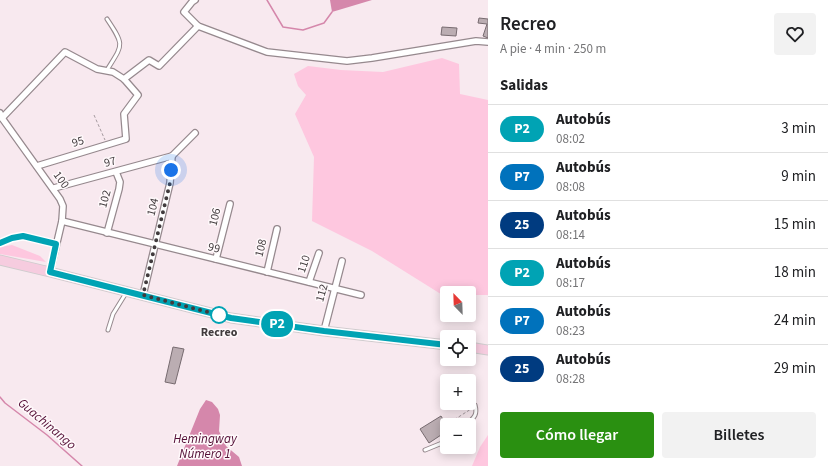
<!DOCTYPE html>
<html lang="es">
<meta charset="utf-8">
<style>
:root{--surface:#fff;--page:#f2f2f2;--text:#202124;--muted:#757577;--line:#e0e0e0;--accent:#2a9011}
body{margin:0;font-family:"Source Sans 3",sans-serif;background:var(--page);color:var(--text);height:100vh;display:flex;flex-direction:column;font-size:15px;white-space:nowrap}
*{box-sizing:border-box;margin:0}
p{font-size:13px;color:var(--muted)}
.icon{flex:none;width:22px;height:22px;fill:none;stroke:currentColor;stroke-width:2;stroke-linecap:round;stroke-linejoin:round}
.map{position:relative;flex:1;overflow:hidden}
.side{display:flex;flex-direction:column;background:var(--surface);width:340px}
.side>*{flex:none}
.badge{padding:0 8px;border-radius:13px;font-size:14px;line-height:26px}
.needle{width:26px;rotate:337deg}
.fabs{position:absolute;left:440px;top:286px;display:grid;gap:8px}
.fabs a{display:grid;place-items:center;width:36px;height:36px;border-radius:4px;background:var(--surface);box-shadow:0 2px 10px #0003;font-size:20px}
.you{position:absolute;width:20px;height:20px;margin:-10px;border:3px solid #fff;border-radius:50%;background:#1a73e8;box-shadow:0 0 0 6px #1a73e833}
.map>.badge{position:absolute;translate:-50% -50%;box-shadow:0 0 0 2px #fff}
h2{padding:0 12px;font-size:15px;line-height:36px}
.round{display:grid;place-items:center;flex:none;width:42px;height:42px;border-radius:4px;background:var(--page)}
.overview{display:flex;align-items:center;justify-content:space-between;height:68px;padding:0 12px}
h1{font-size:19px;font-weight:600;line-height:30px}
.button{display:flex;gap:8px;margin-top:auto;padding:8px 12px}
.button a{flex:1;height:46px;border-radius:4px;background:var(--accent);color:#fff;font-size:16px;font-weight:600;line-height:46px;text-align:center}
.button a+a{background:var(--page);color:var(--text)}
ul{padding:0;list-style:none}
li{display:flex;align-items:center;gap:12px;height:48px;padding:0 12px;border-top:1px solid var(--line)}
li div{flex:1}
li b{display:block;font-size:15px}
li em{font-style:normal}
li .badge{min-width:44px;font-weight:700;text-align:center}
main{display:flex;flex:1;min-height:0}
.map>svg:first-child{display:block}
.green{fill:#fec7df}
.water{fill:#d587ab}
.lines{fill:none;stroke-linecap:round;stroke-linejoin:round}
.stream{stroke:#d587ab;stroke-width:1.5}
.building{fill:#bbadb2;stroke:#776b70}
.lane-casing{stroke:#96898e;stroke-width:5}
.street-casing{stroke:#96898e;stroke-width:8}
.primary-casing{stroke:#cecccd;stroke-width:11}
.path{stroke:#a69ba0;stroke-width:1;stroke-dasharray:3 2;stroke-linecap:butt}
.lane{stroke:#fff;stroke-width:3}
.street{stroke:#fff;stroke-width:5.5}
.primary{stroke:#f6ccdf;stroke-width:9}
.line-casing{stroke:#fff;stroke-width:9}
.line{stroke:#00a3b4;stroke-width:6}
.walk{stroke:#413b3d;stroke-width:4;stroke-dasharray:0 7.2}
.stop-dot{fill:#fff;stroke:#00a3b4;stroke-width:2}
.labels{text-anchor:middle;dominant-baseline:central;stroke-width:3;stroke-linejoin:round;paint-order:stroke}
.street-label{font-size:12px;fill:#413b3d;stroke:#fff9fb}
.stop-label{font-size:12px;font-weight:bold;fill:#413b3d;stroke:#fff9fb}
.water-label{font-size:13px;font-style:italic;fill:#551037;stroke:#fff9fb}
</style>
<main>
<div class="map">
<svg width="488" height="466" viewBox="0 0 488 466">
<rect width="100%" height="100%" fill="#f8e9ef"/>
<g class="green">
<polygon points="442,58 459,64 460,94 488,100 488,295 469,295 469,293 447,293 447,295 444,296 372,251 312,221 314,157 295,114 306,95 298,86 294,74 308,66 341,70 383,72"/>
<polygon points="12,245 40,256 46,262 0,254 0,247"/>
<polygon points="488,435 488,466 472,466 480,447"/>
</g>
<g class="water">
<polygon points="330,0 372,0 332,12"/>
<polygon points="206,400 212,402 218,409 220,415 219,431 226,446 239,457 242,466 177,466 200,409"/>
</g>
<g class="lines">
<g class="stream">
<polyline points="267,0 283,27 303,30 324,23 332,12"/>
<polyline points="0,397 5,403 47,435 82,466"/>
</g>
</g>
<g class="building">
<polygon points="479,18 488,19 488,38 483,36 487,24 478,23"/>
<polygon points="442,27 457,28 456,36 441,35"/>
<polygon points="173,347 184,349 175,384 165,382"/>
<polygon points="441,416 447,426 447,431 429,443 420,429"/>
</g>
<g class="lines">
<g class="lane-casing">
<g id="lane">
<path d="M107,70C123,44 125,46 107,19"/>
<path d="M0,243C24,233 32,238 56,244"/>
<polyline points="108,330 113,314 126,293"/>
<path d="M466,425C473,418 478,416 475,405L469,401"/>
<polyline points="425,450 447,441"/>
</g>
</g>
<g class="street-casing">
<g id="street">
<polyline points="195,0 192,2 184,12 198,26 267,52 347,61 372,58 476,41 488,42"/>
<polyline points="124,79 149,60 159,66 198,26"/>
<polyline points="0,113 2,118 60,199 63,206 62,221 50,272"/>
<polyline points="2,118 65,52 97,69 113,72 124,79 138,95 124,114 126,139 37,166"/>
<polyline points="54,188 172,156"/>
<polyline points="62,221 361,295"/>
<polyline points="107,233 119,189 120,182 116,172"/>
<polyline points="216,259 230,204"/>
<polyline points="267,272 277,229"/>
<polyline points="309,282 319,253"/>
<polyline points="143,295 170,183 172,156 195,133"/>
<polyline points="324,331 342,261"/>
</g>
</g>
<g class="primary-casing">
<g id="primary">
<polyline points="0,260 50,272 231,318 324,331 447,345"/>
<polyline points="469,347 488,350"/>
</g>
</g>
<g class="path">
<polyline points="94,115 105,140"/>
<polyline points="446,425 471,409"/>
</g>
<use href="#lane" class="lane"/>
<use href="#street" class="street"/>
<use href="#primary" class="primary"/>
</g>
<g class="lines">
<g class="line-casing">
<polyline id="line" points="0,243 12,238 23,236 56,244 50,272 231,318 324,331 447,345"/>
</g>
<use href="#line" class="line"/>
<polyline class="walk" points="171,170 170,183 143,295 219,315"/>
</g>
<circle class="stop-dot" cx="219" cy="315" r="8"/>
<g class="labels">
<g class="street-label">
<text transform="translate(78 142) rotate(-17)">95</text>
<text transform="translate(110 162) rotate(-15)">97</text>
<text transform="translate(61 180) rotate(54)">100</text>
<text transform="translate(105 199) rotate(-75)">102</text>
<text transform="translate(153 207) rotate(-76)">104</text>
<text transform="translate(215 217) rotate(-76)">106</text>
<text transform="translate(214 248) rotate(14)">99</text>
<text transform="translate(261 248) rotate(-76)">108</text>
<text transform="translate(304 264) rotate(-72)">110</text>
<text transform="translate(322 293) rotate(-75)">112</text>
</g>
<g class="stop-label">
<text x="219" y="332">Recreo</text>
</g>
<g class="water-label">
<text transform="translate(47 424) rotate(40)">Guachinango</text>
<text x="205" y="439">Hemingway<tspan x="205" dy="15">Número 1</tspan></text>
</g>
</g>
</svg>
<div class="fabs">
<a><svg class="needle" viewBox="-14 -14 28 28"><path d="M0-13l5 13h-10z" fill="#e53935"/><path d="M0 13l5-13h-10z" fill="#757577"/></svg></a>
<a><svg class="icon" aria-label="locate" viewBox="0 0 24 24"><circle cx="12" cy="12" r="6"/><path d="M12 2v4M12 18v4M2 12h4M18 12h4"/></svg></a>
<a>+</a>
<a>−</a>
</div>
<div class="you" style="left:171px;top:170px"></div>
<b class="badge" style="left:277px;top:324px;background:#00a3b4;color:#fff">P2</b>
</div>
<section class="side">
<div class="overview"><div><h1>Recreo</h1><p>A pie · 4 min · 250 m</p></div><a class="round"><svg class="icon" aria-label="heart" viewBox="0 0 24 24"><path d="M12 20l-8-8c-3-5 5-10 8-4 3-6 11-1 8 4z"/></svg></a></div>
<h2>Salidas</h2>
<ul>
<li><span class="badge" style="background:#00a3b4;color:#fff">P2</span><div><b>Autobús</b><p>08:02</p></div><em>3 min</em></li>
<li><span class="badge" style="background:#0072bc;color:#fff">P7</span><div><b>Autobús</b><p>08:08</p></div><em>9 min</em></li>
<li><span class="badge" style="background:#003b80;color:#fff">25</span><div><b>Autobús</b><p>08:14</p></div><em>15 min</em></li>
<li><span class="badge" style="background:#00a3b4;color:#fff">P2</span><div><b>Autobús</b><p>08:17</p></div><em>18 min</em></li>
<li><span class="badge" style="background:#0072bc;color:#fff">P7</span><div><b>Autobús</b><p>08:23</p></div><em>24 min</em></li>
<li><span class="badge" style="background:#003b80;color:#fff">25</span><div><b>Autobús</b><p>08:28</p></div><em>29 min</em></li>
</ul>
<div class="button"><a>Cómo llegar</a><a>Billetes</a></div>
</section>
</main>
